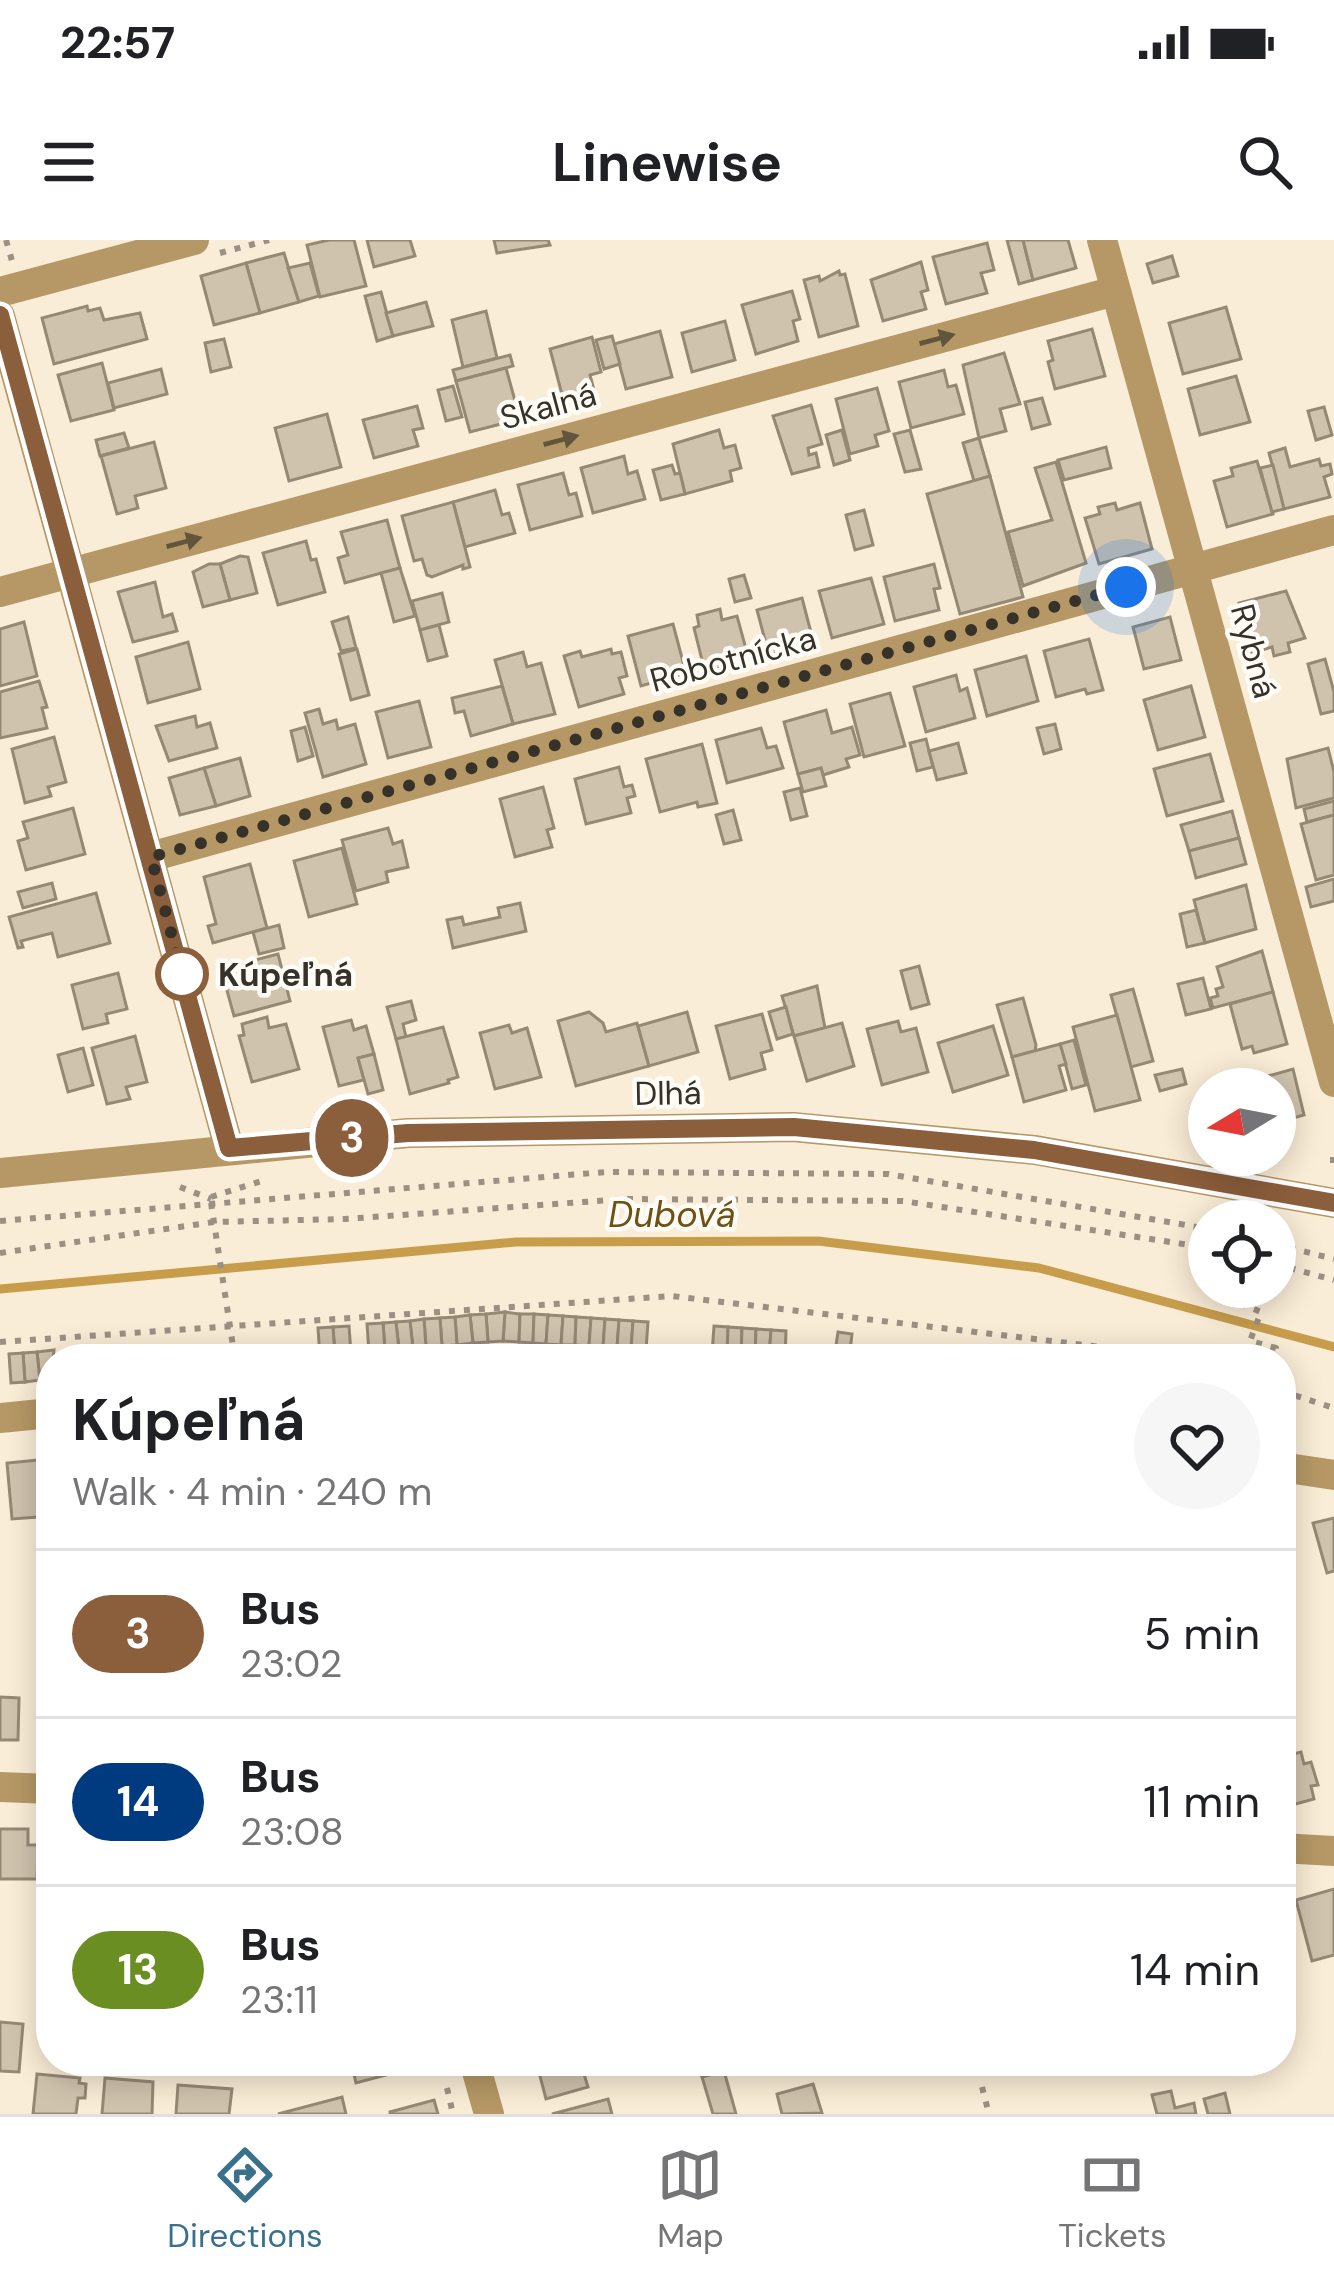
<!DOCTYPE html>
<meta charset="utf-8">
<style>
:root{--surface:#fff;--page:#f6f6f6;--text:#202124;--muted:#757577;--line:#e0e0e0;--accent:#39708b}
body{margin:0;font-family:"DM Sans",sans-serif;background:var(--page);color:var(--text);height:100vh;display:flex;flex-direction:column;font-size:45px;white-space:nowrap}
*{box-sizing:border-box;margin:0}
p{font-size:39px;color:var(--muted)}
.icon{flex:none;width:66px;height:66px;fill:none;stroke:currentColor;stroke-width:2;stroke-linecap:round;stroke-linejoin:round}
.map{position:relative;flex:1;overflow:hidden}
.drawer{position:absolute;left:36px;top:1104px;width:1260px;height:732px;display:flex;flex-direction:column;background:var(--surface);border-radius:48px;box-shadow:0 6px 30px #0003}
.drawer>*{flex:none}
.badge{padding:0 24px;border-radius:39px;font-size:42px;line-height:78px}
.needle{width:78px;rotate:260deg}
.buttons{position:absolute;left:1188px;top:828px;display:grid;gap:24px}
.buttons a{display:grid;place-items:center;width:108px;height:108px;border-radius:50%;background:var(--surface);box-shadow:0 6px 30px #0003;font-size:60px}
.you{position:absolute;width:60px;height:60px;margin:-30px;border:9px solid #fff;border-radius:50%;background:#1a73e8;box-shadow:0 0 0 18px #1a73e833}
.map>.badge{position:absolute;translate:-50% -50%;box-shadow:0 0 0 6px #fff}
.round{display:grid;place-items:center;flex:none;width:126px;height:126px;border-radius:63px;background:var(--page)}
.overview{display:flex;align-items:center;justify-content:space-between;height:204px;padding:0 36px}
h1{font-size:57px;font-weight:700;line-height:90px}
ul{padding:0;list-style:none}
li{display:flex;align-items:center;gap:36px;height:168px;padding:0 36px;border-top:3px solid var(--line)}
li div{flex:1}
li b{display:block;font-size:45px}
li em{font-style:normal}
li .badge{min-width:132px;font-weight:700;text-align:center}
.status{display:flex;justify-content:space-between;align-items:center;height:84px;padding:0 60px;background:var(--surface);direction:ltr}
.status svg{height:33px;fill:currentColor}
header{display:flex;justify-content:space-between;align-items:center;height:156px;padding:0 36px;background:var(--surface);font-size:54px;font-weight:700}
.menu{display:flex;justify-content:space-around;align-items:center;height:168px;border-top:3px solid var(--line);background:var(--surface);font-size:33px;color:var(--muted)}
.menu a{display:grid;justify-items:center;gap:6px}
.menu .on{color:var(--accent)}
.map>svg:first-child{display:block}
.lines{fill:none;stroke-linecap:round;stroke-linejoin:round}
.stream{stroke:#c79d4c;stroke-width:9}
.building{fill:#d0c3ae;stroke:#958975;stroke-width:3}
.path{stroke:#9a9182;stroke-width:6;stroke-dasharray:6 9;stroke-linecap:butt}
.minor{stroke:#b59865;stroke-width:30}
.oneway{fill:#62553e}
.line-casing{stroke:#fff;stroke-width:27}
.line{stroke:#8b5e3c;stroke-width:18}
.walk{stroke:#363129;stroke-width:12;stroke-dasharray:0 21.6}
.stop-dot{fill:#fff;stroke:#8b5e3c;stroke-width:6}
.labels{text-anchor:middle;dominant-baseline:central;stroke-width:9;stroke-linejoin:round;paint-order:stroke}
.street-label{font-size:33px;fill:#363129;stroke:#fefcf7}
.stop-label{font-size:33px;font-weight:bold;fill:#363129;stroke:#fefcf7;text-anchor:start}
.water-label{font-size:36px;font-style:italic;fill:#6f5114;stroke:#fefcf7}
</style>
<div class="status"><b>22:57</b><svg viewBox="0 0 49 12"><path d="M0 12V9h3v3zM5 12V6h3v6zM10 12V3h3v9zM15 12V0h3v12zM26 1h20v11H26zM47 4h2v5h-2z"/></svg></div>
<header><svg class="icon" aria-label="menu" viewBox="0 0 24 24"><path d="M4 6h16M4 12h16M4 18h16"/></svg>Linewise<svg class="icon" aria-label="search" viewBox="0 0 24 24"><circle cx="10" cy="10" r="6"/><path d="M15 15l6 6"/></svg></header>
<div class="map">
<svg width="1334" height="1874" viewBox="0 0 1334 1874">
<rect width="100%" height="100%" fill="#faedd7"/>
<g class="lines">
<polyline class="stream" points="0,1049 516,1002 818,1001 1039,1028 1334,1107"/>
</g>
<g class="building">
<polygon points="329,0 354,0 366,46 320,57 307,5"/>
<polygon points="367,0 410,0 415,16 374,27"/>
<polygon points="494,0 548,0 550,5 497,13"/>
<polygon points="1007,0 1023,0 1033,40 1019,44"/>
<polygon points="1023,0 1068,0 1076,28 1033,40"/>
<polygon points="987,3 994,30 981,33 987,53 946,64 933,17"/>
<polygon points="284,13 299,62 260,73 246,23"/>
<polygon points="1172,16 1178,36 1153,43 1147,24"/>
<polygon points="921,22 928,50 921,52 926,69 883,81 871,40"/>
<polygon points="246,23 260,73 214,85 201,36"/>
<polygon points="310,23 319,56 299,62 288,28"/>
<polygon points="839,31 840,35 845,34 858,86 819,97 804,40 819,36 820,41"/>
<polygon points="792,51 800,79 793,81 798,101 756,114 742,65"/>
<polygon points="381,52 393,96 377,101 365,56"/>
<polygon points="426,62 433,86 393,96 386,73"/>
<polygon points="87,66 88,71 100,68 104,80 140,73 147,99 54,124 42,78"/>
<polygon points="1226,67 1241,119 1183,134 1169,83"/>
<polygon points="486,71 497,118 463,127 452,80"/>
<polygon points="725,81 735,120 692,132 682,93"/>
<polygon points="1092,89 1105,136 1055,149 1048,122 1053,120 1048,101"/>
<polygon points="660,91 672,137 626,149 614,104"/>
<polygon points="612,96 620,124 604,129 596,100"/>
<polygon points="592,97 601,132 590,135 596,158 565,166 550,109"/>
<polygon points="224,99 231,127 211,132 205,103"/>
<polygon points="1004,113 1020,164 1000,169 1006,191 979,198 963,125"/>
<polygon points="510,115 513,126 456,141 453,130"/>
<polygon points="102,123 114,170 71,181 58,135"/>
<polygon points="506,128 520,179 470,192 456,141"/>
<polygon points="161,129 167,154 114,168 108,143"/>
<polygon points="944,130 948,147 956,145 964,174 911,188 899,142"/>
<polygon points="1236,136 1250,182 1200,195 1188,149"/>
<polygon points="453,146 462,177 446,181 438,150"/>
<polygon points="877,148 889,191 875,195 878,206 850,214 836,159"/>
<polygon points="1042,158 1050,184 1032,189 1025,162"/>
<polygon points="811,165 822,204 808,208 809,215 816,213 819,227 792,234 773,176"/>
<polygon points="417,166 423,188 413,190 418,206 374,218 363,180"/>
<polygon points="1324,167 1332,195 1316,200 1308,171"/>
<polygon points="327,174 341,227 289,241 275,188"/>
<polygon points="719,190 724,208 735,205 741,228 730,231 732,241 685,254 673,204"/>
<polygon points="842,190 850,220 834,225 826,195"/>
<polygon points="910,190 921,229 905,232 894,194"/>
<polygon points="124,193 129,208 100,216 96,200"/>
<polygon points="979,198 990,236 974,241 963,203"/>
<polygon points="154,202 166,248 135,256 138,268 117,274 101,216"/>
<polygon points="1106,207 1111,228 1064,240 1058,220"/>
<polygon points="1285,208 1290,227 1319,219 1321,226 1330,224 1332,234 1324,237 1330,257 1284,269 1269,213"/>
<polygon points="624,216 628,234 637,231 645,259 593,273 581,228"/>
<polygon points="1257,221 1273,274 1227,287 1214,241 1233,236 1231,228"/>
<polygon points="1056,222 1086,323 1023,346 1008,292 1052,280 1035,228"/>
<polygon points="672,225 675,234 680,233 685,254 661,260 653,230"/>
<polygon points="1273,225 1284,269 1272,272 1260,228"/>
<polygon points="563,233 569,255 576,253 582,276 530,290 518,245"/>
<polygon points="990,236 1023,357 960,374 927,254"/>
<polygon points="495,250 502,275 509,273 515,293 465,307 453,262"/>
<polygon points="453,262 470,327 463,329 463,325 432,337 427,335 422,319 414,321 402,276"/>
<polygon points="1115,263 1117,270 1140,263 1152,309 1099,324 1085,278 1100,274 1098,267"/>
<polygon points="864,270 873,305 855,310 846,275"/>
<polygon points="387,280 400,328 345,343 338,318 348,315 341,292"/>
<polygon points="306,301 311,320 316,319 325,352 278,365 263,313"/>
<polygon points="240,316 248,317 257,353 230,360 220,324"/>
<polygon points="209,324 220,324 230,360 203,367 193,332"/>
<polygon points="934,324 940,348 934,349 939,370 895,381 884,337"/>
<polygon points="400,328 415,376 394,382 381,333"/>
<polygon points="744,335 751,358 735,362 729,339"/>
<polygon points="871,338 884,384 832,398 819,351"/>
<polygon points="155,342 163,377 172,374 177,391 133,402 118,352"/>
<polygon points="1286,351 1305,398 1288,403 1290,412 1274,416 1272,407 1252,413 1239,363"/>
<polygon points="442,353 449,382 420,390 412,361"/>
<polygon points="802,358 814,404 769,415 757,370"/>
<polygon points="720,369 722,380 737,376 749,420 705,432 694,388 699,386 697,375"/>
<polygon points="348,377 356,408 341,411 332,382"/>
<polygon points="1170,377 1181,420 1144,429 1133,387"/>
<polygon points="24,382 37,436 0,446 0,389"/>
<polygon points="673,384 686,433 641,446 628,396"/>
<polygon points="439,385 447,416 428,421 420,390"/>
<polygon points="1089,399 1103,450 1087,454 1085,449 1056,457 1044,411"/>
<polygon points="188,402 200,449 148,463 136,417"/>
<polygon points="357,409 369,455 351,460 339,414"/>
<polygon points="611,409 612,414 621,412 627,436 619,438 624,454 579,467 564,416 580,411 582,417"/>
<polygon points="523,412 527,427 541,423 555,474 513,484 495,420"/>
<polygon points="1026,416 1038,461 987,476 975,430"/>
<polygon points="1325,419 1334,452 1334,471 1321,474 1308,424"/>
<polygon points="956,435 960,451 967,448 975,478 926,492 914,447"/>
<polygon points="39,441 47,467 42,468 47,488 0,498 0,452"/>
<polygon points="502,446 513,484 471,496 464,471 455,473 452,458"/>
<polygon points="1191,446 1205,497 1158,510 1144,460"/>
<polygon points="890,453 905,506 864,517 850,464"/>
<polygon points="419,461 431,507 388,518 376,472"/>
<polygon points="319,469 323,484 336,480 338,489 355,484 366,524 323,537 305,473"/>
<polygon points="826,470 832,493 852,487 860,515 846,519 849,527 823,535 821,528 798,534 784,482"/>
<polygon points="195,476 197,487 210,483 217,508 169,521 156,486"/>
<polygon points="1055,484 1061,509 1044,514 1037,488"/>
<polygon points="305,487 313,516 298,521 291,491"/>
<polygon points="761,488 767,508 776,506 783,528 727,543 716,500"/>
<polygon points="54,497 66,542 48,547 51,556 25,563 12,509"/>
<polygon points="926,499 933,527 917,531 910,503"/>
<polygon points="958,503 966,533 937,540 929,511"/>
<polygon points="702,504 717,563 698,567 697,562 660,572 646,519"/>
<polygon points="1328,508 1334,532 1334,558 1296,568 1287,519"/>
<polygon points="1210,514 1223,561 1167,576 1154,529"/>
<polygon points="240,518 250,556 216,566 204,528"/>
<polygon points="619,527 624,547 632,545 635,556 627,558 631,573 586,584 575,539"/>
<polygon points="204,528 216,566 180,575 169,538"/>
<polygon points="821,528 826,546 803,552 798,534"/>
<polygon points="543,547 554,588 547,590 552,607 515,617 500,559"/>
<polygon points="800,548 807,576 791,580 784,552"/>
<polygon points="1334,561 1334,575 1307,582 1304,569"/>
<polygon points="73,568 85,614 26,630 18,601 28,598 23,582"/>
<polygon points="733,570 741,600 724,604 716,575"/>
<polygon points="1232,571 1239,598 1189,611 1181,585"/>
<polygon points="1334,575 1334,635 1316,640 1301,584"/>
<polygon points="388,588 393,604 402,601 408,627 386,632 388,642 356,651 342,600"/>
<polygon points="1239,598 1246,624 1196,638 1189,611"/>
<polygon points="342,608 357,664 309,677 294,621"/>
<polygon points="250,624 267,688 213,703 208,686 216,684 204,637"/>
<polygon points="1334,639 1334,661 1311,667 1306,647"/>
<polygon points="52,643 56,659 23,668 18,652"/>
<polygon points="1246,645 1256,689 1205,703 1194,660"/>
<polygon points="96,653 110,703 58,717 52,693 21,701 23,707 18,708 9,677"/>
<polygon points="520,663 526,691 453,708 447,680 462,677 464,685 500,677 498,668"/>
<polygon points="1196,670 1205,703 1187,707 1180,674"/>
<polygon points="279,685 284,708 259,714 253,692"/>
<polygon points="1262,711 1273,752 1213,768 1210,758 1218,756 1216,749 1223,747 1217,727"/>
<polygon points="278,714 290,761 234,776 221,729"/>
<polygon points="919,726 929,764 911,769 901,731"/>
<polygon points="118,733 127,769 106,774 108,783 83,789 72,745"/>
<polygon points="1203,738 1211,769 1186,775 1178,744"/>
<polygon points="817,746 825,788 794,796 782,756"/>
<polygon points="1133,749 1153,821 1131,827 1111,755"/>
<polygon points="1273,752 1287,804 1254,813 1252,806 1242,809 1230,764"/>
<polygon points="1023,758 1036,805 1035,811 1012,817 997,765"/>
<polygon points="411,761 416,780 403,784 406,797 396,799 387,767"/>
<polygon points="786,767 793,794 777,799 769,772"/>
<polygon points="589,772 603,783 606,792 637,783 649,826 576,846 558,781"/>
<polygon points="687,772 698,812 649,826 638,786"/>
<polygon points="762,774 772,810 761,813 765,829 730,839 716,786"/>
<polygon points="1117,775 1140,860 1095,871 1073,787"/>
<polygon points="267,777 269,788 286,784 299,829 252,842 239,796 244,795 242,784"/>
<polygon points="351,780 354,790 366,786 374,814 358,818 364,840 339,846 323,787"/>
<polygon points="898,781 901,792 916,788 928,832 882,845 867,789"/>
<polygon points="842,783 854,826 807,841 794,796"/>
<polygon points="509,785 512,793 527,788 541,837 495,849 480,793"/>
<polygon points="993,786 1008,835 953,852 938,803"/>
<polygon points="443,787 458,837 448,840 449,843 410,854 396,799"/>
<polygon points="135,796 147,842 126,847 130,859 107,864 92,808"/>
<polygon points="1074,800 1086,845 1072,849 1060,804"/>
<polygon points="1060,804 1066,824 1059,826 1066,850 1024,862 1012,817"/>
<polygon points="83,808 93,845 68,852 58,815"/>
<polygon points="374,814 383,850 368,854 358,818"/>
<polygon points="1182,829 1186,844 1160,851 1155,835"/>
<polygon points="1293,829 1304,875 1275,883 1275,849 1243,849 1263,844 1261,838"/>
<polygon points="505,1072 520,1074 519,1102 503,1101"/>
<polygon points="505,1072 503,1101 488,1102 486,1074"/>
<polygon points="486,1074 488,1102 473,1103 470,1075"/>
<polygon points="520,1074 534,1074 533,1103 519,1102"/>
<polygon points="534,1074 548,1075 546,1104 533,1103"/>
<polygon points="470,1075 473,1103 457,1105 455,1077"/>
<polygon points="548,1075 563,1076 561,1105 546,1104"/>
<polygon points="563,1076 576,1077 575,1105 561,1105"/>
<polygon points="455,1077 457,1105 442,1106 440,1078"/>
<polygon points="576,1077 591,1078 589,1106 575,1105"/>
<polygon points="440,1078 442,1106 426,1107 424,1079"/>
<polygon points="591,1078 605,1079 603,1107 589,1106"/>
<polygon points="424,1079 426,1107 413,1109 410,1081"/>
<polygon points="605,1079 619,1080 617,1108 603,1107"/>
<polygon points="619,1080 633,1081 631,1109 617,1108"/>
<polygon points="410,1081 413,1109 399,1110 396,1082"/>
<polygon points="633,1081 648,1082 646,1110 631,1109"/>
<polygon points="396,1082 399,1110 385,1111 383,1083"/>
<polygon points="383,1083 385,1111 369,1113 367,1084"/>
<polygon points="349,1086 351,1114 335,1116 333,1087"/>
<polygon points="714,1086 728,1087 727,1115 712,1114"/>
<polygon points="333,1087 335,1116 320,1117 318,1088"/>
<polygon points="728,1087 742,1088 741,1116 727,1115"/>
<polygon points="742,1088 756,1089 755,1117 741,1116"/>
<polygon points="756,1089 771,1090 769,1118 755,1117"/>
<polygon points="771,1090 786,1091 785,1119 769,1118"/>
<polygon points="838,1092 852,1094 849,1119 834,1119"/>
<polygon points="54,1110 51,1139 40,1140 37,1112"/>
<polygon points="37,1112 40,1140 25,1142 23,1113"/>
<polygon points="23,1113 25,1142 11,1143 9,1114"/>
<polygon points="49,1219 51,1276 12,1279 7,1223"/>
<polygon points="1334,1278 1334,1331 1327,1333 1313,1283"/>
<polygon points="0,1457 19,1458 18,1500 0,1500"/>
<polygon points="1301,1512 1304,1524 1311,1522 1318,1545 1311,1546 1314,1559 1281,1568 1281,1517"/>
<polygon points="0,1589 28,1589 28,1605 38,1605 37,1639 0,1639"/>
<polygon points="1334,1649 1334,1715 1312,1721 1296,1660"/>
<polygon points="0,1782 23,1784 19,1832 0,1831"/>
<polygon points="361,1821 423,1821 424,1825 356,1843 352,1825"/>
<polygon points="536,1821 580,1821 588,1847 546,1859"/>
<polygon points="724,1831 736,1874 713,1874 702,1837"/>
<polygon points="37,1834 80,1838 79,1843 86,1844 85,1858 78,1858 76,1874 33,1874"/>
<polygon points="105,1838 153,1842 152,1874 102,1874"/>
<polygon points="813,1844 822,1873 782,1874 777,1854"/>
<polygon points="178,1845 232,1849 229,1874 176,1874"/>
<polygon points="1171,1851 1175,1868 1194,1863 1196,1874 1157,1874 1152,1855"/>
<polygon points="1225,1853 1230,1874 1208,1874 1204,1859"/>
<polygon points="342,1857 346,1874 278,1874"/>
<polygon points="608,1859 612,1874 552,1874"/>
<polygon points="434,1860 438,1874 390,1874 390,1872"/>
</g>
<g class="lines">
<g class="path">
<polyline points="6,0 12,21"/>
<polyline points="220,13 269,0"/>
<polyline points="1330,920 1334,920"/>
<polyline points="180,947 211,959"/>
<polyline points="211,957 268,939"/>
<polyline points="211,963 235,1119"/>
<polyline points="0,981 606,932 888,934 1209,989"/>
<polyline points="1275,1004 1334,1019"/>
<polyline points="0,1013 214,982 345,979 625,959 903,961 1209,1008"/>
<polyline points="1275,1024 1334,1040"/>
<polyline points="1222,1047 1220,1055 1261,1072 1250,1101 1276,1108 1275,1119"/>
<polyline points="0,1102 672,1056 1127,1110 1161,1119"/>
<polyline points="1281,1151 1334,1168"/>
<polyline points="982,1847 989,1874"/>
<polyline points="447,1848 453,1874"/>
</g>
<g class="minor">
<polyline points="1102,0 1334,842"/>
<polyline points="0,52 194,0"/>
<polyline points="0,76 229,908"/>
<polyline points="0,352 1115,51"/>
<polyline points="150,617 1334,290"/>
<polyline points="0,933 408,893 793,887 1035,910 1334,963"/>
<polyline points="0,1178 51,1173"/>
<polyline points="1281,1227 1334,1235"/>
<polyline points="0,1547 51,1549"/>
<polyline points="1281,1608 1334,1611"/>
<polyline points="474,1821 489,1874"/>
</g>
</g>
<defs><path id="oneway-solid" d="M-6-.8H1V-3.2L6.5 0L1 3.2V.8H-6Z" transform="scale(3)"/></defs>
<g class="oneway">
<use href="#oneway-solid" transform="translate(937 99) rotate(-15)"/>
<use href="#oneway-solid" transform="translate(561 200) rotate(-15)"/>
<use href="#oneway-solid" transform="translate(184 302) rotate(-15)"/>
</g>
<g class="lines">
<g class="line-casing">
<polyline id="line" points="0,75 229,908 408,893 794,887 1034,910 1334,963"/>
</g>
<use href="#line" class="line"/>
<polyline class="walk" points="182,734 151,617 1126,347"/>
</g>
<circle class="stop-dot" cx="182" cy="734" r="24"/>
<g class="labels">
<g class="street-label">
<text transform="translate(548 166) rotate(-15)">Skalná</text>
<text transform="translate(1254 411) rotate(75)">Rybná</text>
<text transform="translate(733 419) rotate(-15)">Robotnícka</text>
<text transform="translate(668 853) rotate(-1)">Dlhá</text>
</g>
<g class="stop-label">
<text x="218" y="734">Kúpeľná</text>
</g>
<g class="water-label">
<text x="672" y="974">Dubová</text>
</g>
</g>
</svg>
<div class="buttons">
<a><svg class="needle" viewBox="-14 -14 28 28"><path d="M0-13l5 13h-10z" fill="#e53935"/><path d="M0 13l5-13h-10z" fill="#757577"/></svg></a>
<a><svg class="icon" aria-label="locate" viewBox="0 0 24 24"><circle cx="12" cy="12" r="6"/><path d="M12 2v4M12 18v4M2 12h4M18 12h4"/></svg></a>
</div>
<div class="you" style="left:1126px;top:347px"></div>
<b class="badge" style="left:352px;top:898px;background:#8b5e3c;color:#fff">3</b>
<section class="drawer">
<div class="overview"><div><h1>Kúpeľná</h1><p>Walk · 4 min · 240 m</p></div><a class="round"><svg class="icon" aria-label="heart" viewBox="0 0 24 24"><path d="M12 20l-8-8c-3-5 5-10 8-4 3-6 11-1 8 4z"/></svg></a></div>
<ul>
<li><span class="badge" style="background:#8b5e3c;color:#fff">3</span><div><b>Bus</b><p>23:02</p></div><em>5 min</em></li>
<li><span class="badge" style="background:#003b80;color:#fff">14</span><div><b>Bus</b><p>23:08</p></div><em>11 min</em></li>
<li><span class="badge" style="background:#6b8e23;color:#fff">13</span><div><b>Bus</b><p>23:11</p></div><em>14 min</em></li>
</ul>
</section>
</div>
<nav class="menu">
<a class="on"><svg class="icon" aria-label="directions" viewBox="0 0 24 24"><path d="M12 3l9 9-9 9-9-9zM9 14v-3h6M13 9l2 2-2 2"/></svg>Directions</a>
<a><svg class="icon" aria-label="map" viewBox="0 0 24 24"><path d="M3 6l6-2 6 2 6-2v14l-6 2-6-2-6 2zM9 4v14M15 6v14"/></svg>Map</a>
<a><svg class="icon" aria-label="tickets" viewBox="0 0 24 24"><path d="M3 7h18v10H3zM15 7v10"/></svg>Tickets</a>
</nav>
